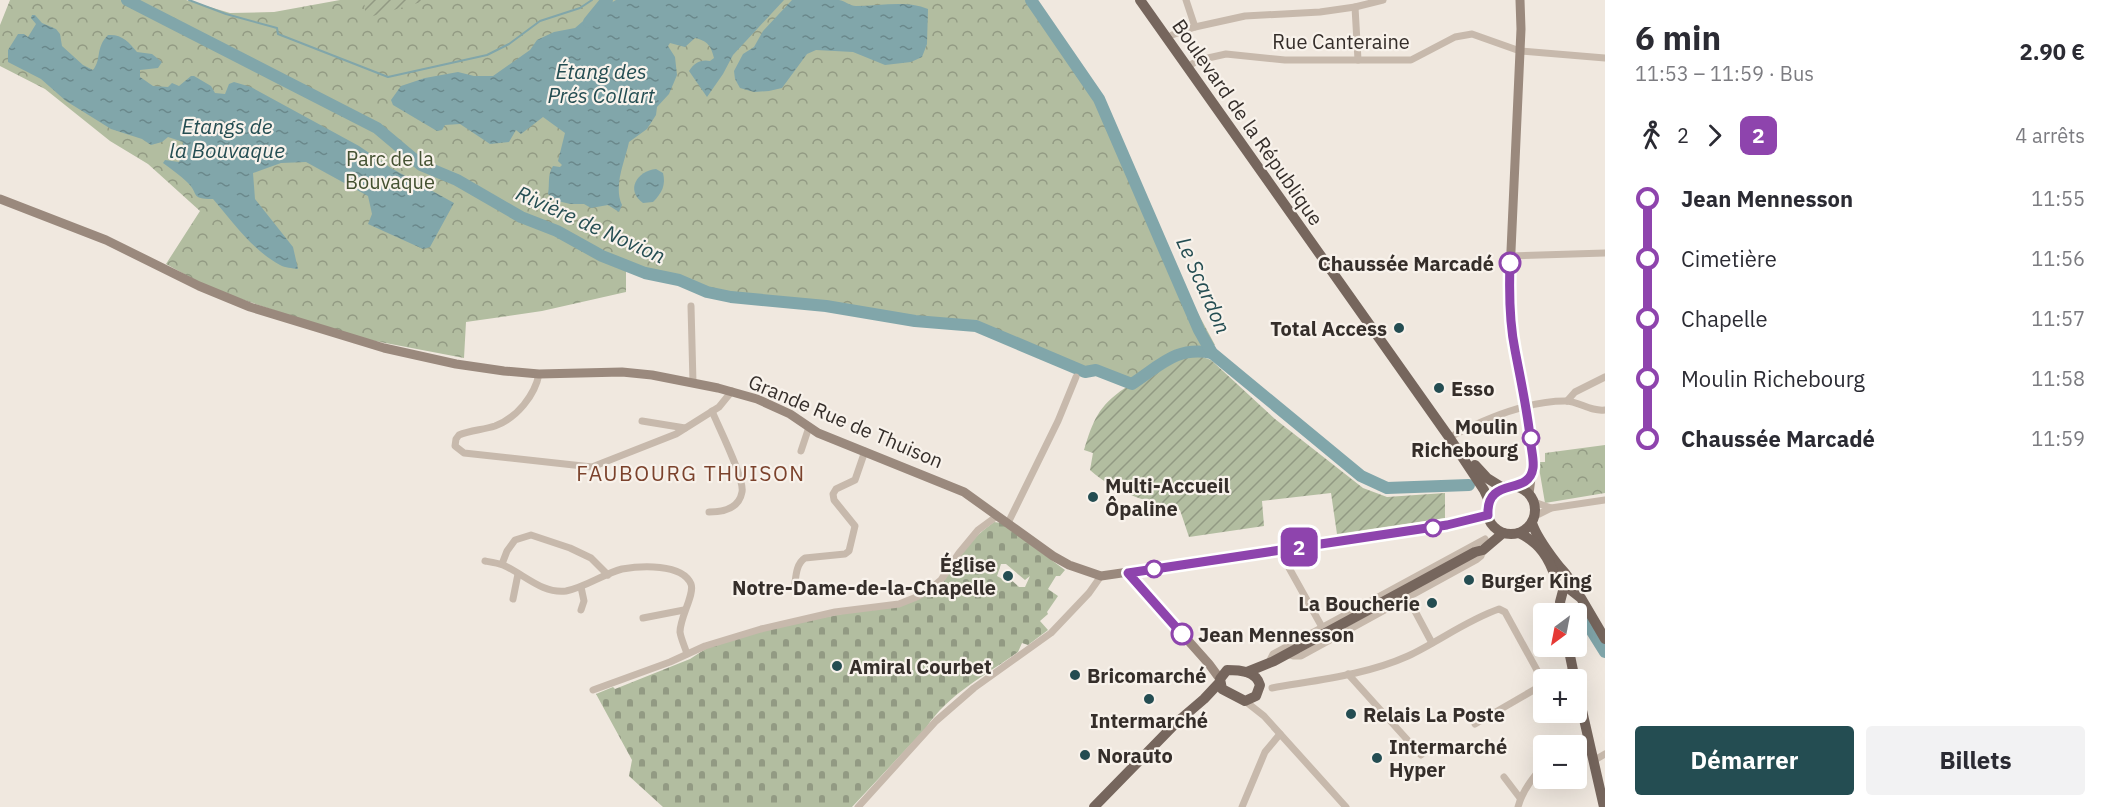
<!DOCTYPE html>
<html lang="fr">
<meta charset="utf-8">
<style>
:root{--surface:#fff;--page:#f2f2f3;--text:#2b2b33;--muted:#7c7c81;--accent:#244d52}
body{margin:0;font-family:"IBM Plex Sans",sans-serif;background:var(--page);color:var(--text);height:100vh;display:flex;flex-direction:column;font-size:22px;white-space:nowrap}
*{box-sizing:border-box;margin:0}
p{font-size:20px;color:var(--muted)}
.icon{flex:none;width:33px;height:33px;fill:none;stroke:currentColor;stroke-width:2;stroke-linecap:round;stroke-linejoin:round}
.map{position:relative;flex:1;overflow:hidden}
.drawer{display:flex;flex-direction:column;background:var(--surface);width:510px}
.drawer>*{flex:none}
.badge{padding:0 12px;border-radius:9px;font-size:21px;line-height:39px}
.needle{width:39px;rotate:212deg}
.fabs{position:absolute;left:1533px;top:603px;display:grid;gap:12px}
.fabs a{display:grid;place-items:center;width:54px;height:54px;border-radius:6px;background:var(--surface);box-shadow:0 6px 24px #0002;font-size:30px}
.map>.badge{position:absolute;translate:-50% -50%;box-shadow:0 0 0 3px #fff}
.legs{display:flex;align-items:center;gap:9px;height:66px;padding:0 30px;font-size:20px}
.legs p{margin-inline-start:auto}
.headline{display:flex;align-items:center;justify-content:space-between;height:102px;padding:0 30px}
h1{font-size:33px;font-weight:700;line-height:45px}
.primary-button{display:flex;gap:12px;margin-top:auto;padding:12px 30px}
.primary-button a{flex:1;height:69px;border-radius:6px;background:var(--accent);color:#fff;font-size:24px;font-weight:700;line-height:69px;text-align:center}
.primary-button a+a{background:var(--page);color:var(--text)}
ul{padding:0 30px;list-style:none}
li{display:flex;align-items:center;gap:21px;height:60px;font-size:22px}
li i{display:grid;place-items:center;width:9px;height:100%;margin:0 8px;background:currentColor}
li i::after{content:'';width:15px;height:15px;margin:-8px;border:4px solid;border-radius:50%;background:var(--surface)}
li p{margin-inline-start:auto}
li:first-child i{background:linear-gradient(#0000 50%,currentColor 0)}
li:last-child i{background:linear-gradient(currentColor 50%,#0000 0)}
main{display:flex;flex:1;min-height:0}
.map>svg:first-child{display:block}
.forest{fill:url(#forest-crowns)}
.cemetery{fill:url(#cemetery-stones);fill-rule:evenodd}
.garden{fill:url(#garden-furrows)}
.water{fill:url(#water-ripples)}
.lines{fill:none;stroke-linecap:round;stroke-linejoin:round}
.stream{stroke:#81a6aa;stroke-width:2}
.river{stroke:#81a6aa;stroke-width:12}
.street{stroke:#c7b9ac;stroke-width:7}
.secondary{stroke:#9a897d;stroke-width:9}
.primary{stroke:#76665d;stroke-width:10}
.line-1-casing{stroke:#fff;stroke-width:14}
.line-1{stroke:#8e44ad;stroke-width:9}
.stop-1-dot{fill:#fff;stroke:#8e44ad;stroke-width:3}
.poi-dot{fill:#244d52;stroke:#f8f2eb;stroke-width:2}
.labels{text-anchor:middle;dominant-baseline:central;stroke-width:4.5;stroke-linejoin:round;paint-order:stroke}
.street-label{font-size:20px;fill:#352e2a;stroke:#f8f2eb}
.park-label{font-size:20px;fill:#445131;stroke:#f8f2eb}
.stop-label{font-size:20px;font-weight:bold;fill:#352e2a;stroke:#f8f2eb;text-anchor:end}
.poi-label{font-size:20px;font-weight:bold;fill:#352e2a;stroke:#f8f2eb;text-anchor:start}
.water-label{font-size:21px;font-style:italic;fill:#244d52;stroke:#f8f2eb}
.neighbourhood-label{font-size:21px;letter-spacing:1.5px;fill:#7b422c;stroke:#f8f2eb}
</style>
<main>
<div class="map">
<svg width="1605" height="807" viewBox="0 0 1605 807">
<defs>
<pattern id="forest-crowns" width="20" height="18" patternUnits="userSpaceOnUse" patternTransform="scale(1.5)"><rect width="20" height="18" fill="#b2bda0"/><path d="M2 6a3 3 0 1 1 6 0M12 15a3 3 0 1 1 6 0" fill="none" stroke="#929a83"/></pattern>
<pattern id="cemetery-stones" width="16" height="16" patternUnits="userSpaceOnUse" patternTransform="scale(1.5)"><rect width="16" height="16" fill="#b2bda0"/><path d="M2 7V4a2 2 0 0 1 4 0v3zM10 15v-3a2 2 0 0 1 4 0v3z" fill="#929a83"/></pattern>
<pattern id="garden-furrows" width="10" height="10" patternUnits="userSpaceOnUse" patternTransform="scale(1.5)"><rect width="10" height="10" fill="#b2bda0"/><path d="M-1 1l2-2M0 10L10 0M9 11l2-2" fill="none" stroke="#929a83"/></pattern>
<pattern id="water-ripples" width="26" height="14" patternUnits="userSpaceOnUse" patternTransform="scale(1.5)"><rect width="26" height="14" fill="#81a6aa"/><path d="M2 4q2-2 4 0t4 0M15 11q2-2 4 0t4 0" fill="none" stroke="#6a888b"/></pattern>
</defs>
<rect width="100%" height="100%" fill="#f0e8df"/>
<g class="forest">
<polygon points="10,0 186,0 230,13 274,12 340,0 1035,0 1071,49 1103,100 1193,304 1215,345 1179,349 1128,380 1097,367 1086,366 1081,373 975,329 915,323 825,308 730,299 706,293 680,282 626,270 626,292 542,311 466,322 464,358 354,337 211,289 166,264 200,211 148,164 110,141 45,89 0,66 0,25"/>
<polygon points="1605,445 1605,493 1545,503 1538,462 1545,462 1545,453"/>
</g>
<path class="cemetery" d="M994,522L1001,523L1065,570L1060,576H1056L1048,589L1058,596L1047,612L1048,614L1040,621L1048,630L1028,645L1022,643L1018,652C986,675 948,694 926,728L852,807H663L629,776L632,760L596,694L613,687L615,689L690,659L707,648L770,628L919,599C942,587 943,579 958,559C968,544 979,533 994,522ZM1001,564H1006L1025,580L1030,576L1025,587H1019L1009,578L1006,581L997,576Z"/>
<g class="garden">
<polygon points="364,0 428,0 366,18"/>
<path d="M1197,355L1211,360L1275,419L1363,488L1387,497L1445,493V518L1337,534L1331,493L1262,501L1264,526L1189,537L1180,510C1150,503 1114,492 1090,470L1093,453L1084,450C1093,421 1098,406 1125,388C1131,384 1140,384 1147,380C1167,367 1172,360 1197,355Z"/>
</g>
<g class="water">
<path d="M616,0H784L733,55L723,74L707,97L689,71C694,63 701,59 710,61L714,58C711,46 708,41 695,38L685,47L670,43L668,46L675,57L677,75L669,94L657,107L656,115L647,129L629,142C625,161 613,186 622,205L619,212L608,205L591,208L584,204H570L558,201L548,194C550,183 547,176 553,166L560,167L562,165L558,161L565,133L543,117L521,134L516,130L509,142L490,144L460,124L445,125L442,130L437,131L393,105L391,100L401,86L425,78L458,72L474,76H493L530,50L537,40L554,32L575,28L589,16Z"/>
<path d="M792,0C807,0 824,0 839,0C845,1 850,6 856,6C881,6 906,0 928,9L927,44L922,57L911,62L885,65L853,52L816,50L807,54L782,88L769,91L754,92L740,88L735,79L734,71L743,54L754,47L763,31Z"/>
<path d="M32,15H35L42,23L56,29L60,34L62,46L83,65L93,70C102,59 95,48 108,35C122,34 129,42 137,52L152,54L162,62L158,68L140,70V77L153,86L168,87L172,83L179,86L191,76H194L211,86L215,93L225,94L229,84L234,82L251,87L359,146L391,168L454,203L430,247L423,249L368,224L372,214L368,196L306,162L281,163L253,173L255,199L293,247L298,269C292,268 285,268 280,265C252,250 233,222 213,199C189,199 200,194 187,182C180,175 171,169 163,163L165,160L179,162L183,150V142L168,137L162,142L151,145L142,139L111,129L66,101L41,79L8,62V50L18,34H24L28,37L36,24L31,18Z"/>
<path d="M656,169L663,173C666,185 662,193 653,202L643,203C625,190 637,171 656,169Z"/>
</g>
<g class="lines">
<polyline class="stream" points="189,0 226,14 277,28 278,34 388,77 487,55 509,44 540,21 580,8 592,0"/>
<g class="river">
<path d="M127,0L377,128L421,165L457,180L521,217L557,231L602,256L645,273L679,280L707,292L731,297L826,306L915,321L976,326L1085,372L1096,370L1132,384C1161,365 1176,346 1212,353"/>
<polyline points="1031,0 1099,99 1199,330 1212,353 1361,476 1387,488 1469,485"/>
<polyline points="589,22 607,0"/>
<polyline points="1585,620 1605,652"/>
</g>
<g class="street">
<polyline points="1186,0 1195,27"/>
<polyline points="1355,7 1358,60"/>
<polyline points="1172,35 1195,27 1245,16 1320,12 1355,7 1383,0"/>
<polyline points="1192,64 1199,60 1226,54 1285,60 1411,60 1455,37 1472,34 1520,51 1605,58"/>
<polyline points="1510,256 1605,253"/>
<polyline points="691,306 693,383"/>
<path d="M539,374C535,395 517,418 495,426C483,430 470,430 459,435L456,439L455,446L464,453L592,467L676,434L719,407L732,391"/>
<polyline points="1567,401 1575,392 1605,377"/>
<polyline points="642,421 685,428"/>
<path d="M1454,435C1487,418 1527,401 1565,401C1579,401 1590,412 1605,410"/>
<polyline points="801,451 809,427"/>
<polyline points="1534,502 1551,508"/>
<path d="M709,512C722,512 739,509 742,492C745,479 718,426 712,411"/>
<polyline points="1535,516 1551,508 1605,500"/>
<polyline points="1008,523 1058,421 1076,377"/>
<polyline points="1279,550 1322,627"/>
<path d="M485,561C491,562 498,563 503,565C524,574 542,594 566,591C586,587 603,574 622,569C640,566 682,563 691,584C695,594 680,617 680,632C681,639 685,647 687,654"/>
<polyline points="502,564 507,551 515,540 531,535 570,548 591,558 608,575"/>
<path d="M795,583C796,574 797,563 805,558L845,554L849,551L855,526L834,500L833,494L836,489L855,480L865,451"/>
<polyline points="581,587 584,601 581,610"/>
<polyline points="1408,598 1432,643"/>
<polyline points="513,599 518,574"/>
<polyline points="643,618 684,610"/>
<polyline points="1286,654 1293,656 1301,656 1476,560 1481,556 1483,550"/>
<polyline points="1269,662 1273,654 1485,539"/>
<polyline points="1348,674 1421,755"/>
<polyline points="1561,680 1573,668"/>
<path d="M1272,688C1317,680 1366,675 1408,656C1438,642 1467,620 1499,609L1505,612L1544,683"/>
<polyline points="593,690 670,662 705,646 761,629 835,612 899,604 914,598 928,591 941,580 959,553 978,530 997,516"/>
<polyline points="1245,701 1264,716 1346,807"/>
<polyline points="1475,724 1544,684"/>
<polyline points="1576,746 1588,742"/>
<polyline points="1593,761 1605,754"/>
<polyline points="1504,777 1520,798"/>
<polyline points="858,807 936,721 974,688 1051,633 1089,593 1101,576"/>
<polyline points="1242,807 1265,752 1280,734"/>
<path d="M1518,807C1522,791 1533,777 1544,765"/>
</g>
<g class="secondary">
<polyline points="1520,0 1521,29 1509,295 1514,348 1526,407 1533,462 1529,494"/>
<polyline points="0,199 106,240 199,286 250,307 384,348 456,364 504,371 539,374 622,372 652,375 718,388 757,399 790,414 818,433 964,492 1053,556 1069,565 1101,576 1433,528 1488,515"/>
<polyline points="1517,487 1532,474"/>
<polyline points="1128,573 1209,664 1220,679"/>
</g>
<g class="primary">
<polyline points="1140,0 1449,437 1484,490 1489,501"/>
<polyline points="1475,465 1487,478 1503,488"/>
<circle cx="1511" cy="510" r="24"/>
<path d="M1532,523C1537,538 1549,553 1558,565C1563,571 1568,575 1570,581L1567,587"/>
<path d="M1519,533C1540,543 1549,558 1556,579"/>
<polyline points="1567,587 1581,598 1605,639"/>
<polyline points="1562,614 1560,602 1564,587"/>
<polyline points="1568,646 1575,680"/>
<path d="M1227,670C1240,670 1256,671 1260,685L1256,696L1245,701L1222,689L1220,679Z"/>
<polyline points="1247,672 1274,661 1475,552 1483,550 1503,533"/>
<polyline points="1576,684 1604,807"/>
<polyline points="1094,807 1176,723 1204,699 1219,683"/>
</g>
</g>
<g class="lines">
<g class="line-1-casing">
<path id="line-1" d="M1182,634L1128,573L1447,525L1488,515C1486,475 1529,497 1533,468C1534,461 1532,453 1531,445C1528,413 1521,382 1515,350C1509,321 1509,292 1510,263"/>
</g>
<use href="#line-1" class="line-1"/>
</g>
<g class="stop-1-dot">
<circle cx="1510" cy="263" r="10"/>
<circle cx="1531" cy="438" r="8"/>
<circle cx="1433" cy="528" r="8"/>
<circle cx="1154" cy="569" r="8"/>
<circle cx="1182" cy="634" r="10"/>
</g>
<g class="poi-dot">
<circle cx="1399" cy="328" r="6"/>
<circle cx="1439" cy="388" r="6"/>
<circle cx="1093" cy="497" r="6"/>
<circle cx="1008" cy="576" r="6"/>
<circle cx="1469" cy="580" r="6"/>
<circle cx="1432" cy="603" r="6"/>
<circle cx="837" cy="666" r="6"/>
<circle cx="1075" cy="675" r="6"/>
<circle cx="1149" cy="699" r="6"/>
<circle cx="1351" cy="714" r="6"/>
<circle cx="1085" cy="755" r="6"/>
<circle cx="1377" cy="758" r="6"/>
</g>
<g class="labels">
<g class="street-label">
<text x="1341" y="41">Rue Canteraine</text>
<text transform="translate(1248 122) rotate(55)">Boulevard de la République</text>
<text transform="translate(846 421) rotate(23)">Grande Rue de Thuison</text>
</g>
<g class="park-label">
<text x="390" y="158">Parc de la<tspan x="390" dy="23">Bouvaque</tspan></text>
</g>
<g class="stop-label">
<text x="1494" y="263">Chaussée Marcadé</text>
<text x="1518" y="426">Moulin<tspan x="1518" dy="23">Richebourg</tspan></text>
<text x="1198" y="634" text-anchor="start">Jean Mennesson</text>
</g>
<g class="poi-label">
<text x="1387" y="328" text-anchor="end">Total Access</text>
<text x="1451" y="388">Esso</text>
<text x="1105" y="485">Multi-Accueil<tspan x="1105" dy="23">Ôpaline</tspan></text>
<text x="996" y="564" text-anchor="end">Église<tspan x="996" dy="23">Notre-Dame-de-la-Chapelle</tspan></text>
<text x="1481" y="580">Burger King</text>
<text x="1420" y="603" text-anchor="end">La Boucherie</text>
<text x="849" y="666">Amiral Courbet</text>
<text x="1087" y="675">Bricomarché</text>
<text x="1363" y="714">Relais La Poste</text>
<text x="1149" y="720" text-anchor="middle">Intermarché</text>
<text x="1389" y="746">Intermarché<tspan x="1389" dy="23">Hyper</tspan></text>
<text x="1097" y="755">Norauto</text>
</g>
<g class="water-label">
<text x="601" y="71">Étang des<tspan x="601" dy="24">Prés Collart</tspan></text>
<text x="227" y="126">Etangs de<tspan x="227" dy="24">la Bouvaque</tspan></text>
<text transform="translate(591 224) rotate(24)">Rivière de Novion</text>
<text transform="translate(1204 285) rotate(66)">Le Scardon</text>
</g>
<g class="neighbourhood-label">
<text x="691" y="473">FAUBOURG THUISON</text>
</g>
</g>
</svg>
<div class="fabs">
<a><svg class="needle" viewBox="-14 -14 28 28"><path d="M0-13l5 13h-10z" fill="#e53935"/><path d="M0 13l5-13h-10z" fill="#7c7c81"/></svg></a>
<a>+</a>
<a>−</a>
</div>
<b class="badge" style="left:1299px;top:547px;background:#8e44ad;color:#fff">2</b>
</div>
<section class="drawer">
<div class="headline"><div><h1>6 min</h1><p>11:53 – 11:59 · Bus</p></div><b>2.90 €</b></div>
<div class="legs"><svg class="icon" aria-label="walk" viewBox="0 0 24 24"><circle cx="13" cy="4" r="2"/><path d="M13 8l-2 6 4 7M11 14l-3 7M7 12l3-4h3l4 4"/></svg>2<svg class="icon" aria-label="forward" viewBox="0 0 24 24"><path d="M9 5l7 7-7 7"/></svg><b class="badge" style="background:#8e44ad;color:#fff">2</b><p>4 arrêts</p></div>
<ul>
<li><i style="color:#8e44ad"></i><b>Jean Mennesson</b><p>11:55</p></li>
<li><i style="color:#8e44ad"></i><span>Cimetière</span><p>11:56</p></li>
<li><i style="color:#8e44ad"></i><span>Chapelle</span><p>11:57</p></li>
<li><i style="color:#8e44ad"></i><span>Moulin Richebourg</span><p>11:58</p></li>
<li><i style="color:#8e44ad"></i><b>Chaussée Marcadé</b><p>11:59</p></li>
</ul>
<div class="primary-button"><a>Démarrer</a><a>Billets</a></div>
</section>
</main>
